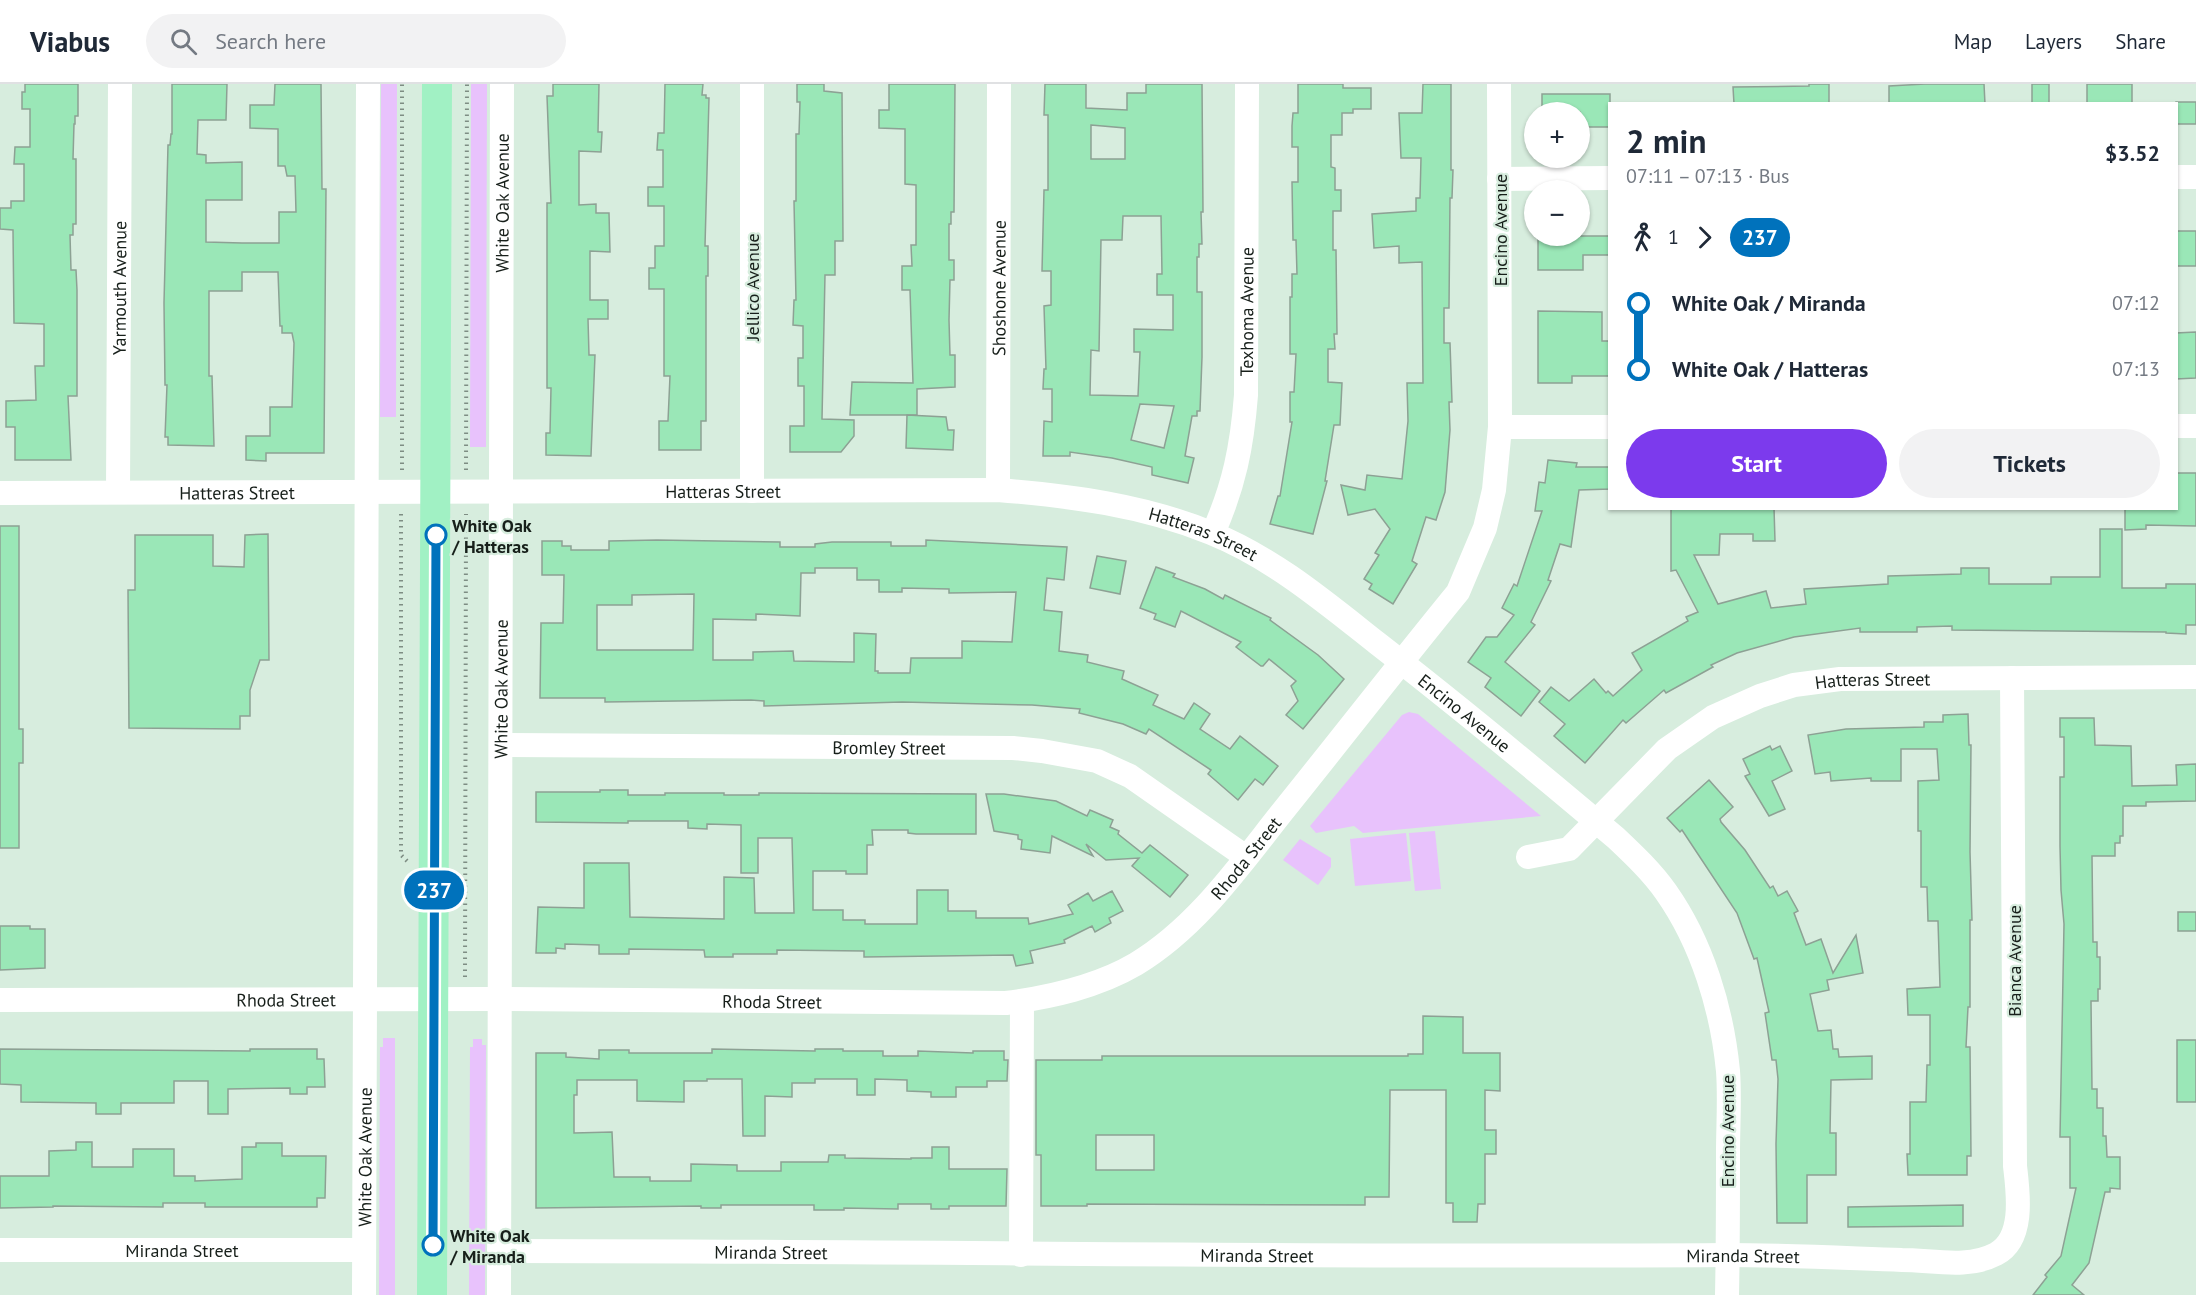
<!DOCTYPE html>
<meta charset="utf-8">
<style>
:root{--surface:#fff;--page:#f2f2f3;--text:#1f2937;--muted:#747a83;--line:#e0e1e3;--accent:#7c3aed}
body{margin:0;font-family:"PT Sans",sans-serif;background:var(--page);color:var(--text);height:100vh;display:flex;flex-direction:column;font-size:22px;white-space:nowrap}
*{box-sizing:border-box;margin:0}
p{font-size:20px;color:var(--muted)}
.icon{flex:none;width:33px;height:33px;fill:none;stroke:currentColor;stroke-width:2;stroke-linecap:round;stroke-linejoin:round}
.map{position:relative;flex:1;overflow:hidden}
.panel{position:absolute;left:1608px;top:18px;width:570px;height:408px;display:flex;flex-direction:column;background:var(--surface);border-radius:0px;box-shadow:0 2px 4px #0004}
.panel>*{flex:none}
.badge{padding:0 12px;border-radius:20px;font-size:21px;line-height:39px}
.controls{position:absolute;left:1524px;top:18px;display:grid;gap:12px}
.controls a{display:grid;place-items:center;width:66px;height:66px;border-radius:50%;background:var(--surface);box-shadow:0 2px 4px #0004;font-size:30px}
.map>.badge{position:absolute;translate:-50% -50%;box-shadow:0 0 0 3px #fff}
.legs{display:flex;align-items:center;gap:9px;height:66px;padding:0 18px;font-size:20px}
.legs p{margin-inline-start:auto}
.summary{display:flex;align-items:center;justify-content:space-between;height:102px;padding:0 18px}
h1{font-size:33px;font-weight:600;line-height:45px}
.button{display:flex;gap:12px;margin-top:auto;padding:12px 18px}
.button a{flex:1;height:69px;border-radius:36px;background:var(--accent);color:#fff;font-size:24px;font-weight:600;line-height:69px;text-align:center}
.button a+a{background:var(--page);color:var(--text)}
ul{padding:0 18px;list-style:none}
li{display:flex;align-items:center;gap:21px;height:66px;font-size:22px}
li i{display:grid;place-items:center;width:9px;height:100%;margin:0 8px;background:currentColor}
li i::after{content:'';width:15px;height:15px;margin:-8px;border:4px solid;border-radius:50%;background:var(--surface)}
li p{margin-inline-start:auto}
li:first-child i{background:linear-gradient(#0000 50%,currentColor 0)}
li:last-child i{background:linear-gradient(currentColor 50%,#0000 0)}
header{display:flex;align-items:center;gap:36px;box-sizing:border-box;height:84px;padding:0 30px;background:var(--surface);border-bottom:2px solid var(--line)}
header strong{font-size:28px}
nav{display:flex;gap:33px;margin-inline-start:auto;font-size:21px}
.search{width:420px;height:54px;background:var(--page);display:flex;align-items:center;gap:15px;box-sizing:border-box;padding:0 21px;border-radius:33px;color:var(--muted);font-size:22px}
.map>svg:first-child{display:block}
.green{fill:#e8c2fc}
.building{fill:#9ae7b7;stroke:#8da194;stroke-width:1.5;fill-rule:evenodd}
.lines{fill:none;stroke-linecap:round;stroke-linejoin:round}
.path{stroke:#7e8d83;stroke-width:4;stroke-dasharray:1.5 4.5;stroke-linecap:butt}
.minor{stroke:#fff;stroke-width:24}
.major{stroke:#a1f1c4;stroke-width:30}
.line-1-casing{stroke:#fff;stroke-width:14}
.line-1{stroke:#0072bc;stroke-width:9}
.stop-1-dot{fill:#fff;stroke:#0072bc;stroke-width:3}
.labels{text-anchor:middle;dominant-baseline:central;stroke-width:4.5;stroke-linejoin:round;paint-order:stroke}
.street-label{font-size:18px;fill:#171f1a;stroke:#d7edde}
.stop-label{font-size:18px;font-weight:bold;fill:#171f1a;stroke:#d7edde;text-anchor:start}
</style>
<header>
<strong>Viabus</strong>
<div class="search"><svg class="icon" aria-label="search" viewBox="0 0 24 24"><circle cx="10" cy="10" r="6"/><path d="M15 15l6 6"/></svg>Search here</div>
<nav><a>Map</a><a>Layers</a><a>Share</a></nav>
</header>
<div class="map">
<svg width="2196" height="1211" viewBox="0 0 2196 1211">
<rect width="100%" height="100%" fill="#d7edde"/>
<g class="green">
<polygon points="381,0 397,0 396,333 380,333"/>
<polygon points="471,0 487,0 486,363 470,363"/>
<polygon points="1409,628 1418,630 1541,732 1363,749 1354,742 1316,749 1310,742 1402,631"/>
<polygon points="1435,747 1441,805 1415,807 1409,749"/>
<polygon points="1406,749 1411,797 1355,802 1350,755"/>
<polygon points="1300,755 1331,774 1331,783 1318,801 1283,776"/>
<polygon points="383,954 395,954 395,1211 379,1211 380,963 383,963"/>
<polygon points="473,955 482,955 482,961 486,961 485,1211 469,1211 470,963 473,963"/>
</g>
<g class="building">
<polygon points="25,0 78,0 78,32 75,32 75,40 74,40 73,75 76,75 76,140 73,140 73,151 70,151 71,186 76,186 77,206 77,312 68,312 71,376 15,376 15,343 6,343 6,317 36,316 35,282 44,282 44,240 14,239 13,146 0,145 0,124 11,124 11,117 24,117 24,80 14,80 15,63 30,63 30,25 22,25 22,8 25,8"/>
<polygon points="172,0 227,0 226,36 198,36 197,70 206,71 206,79 242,78 242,116 206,116 206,158 242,159 279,159 279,128 296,128 295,92 287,92 285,82 278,82 278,45 250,44 250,21 274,21 275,0 321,0 322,105 326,105 324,369 266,369 266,377 246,376 246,352 270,352 270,323 292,323 294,259 292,249 282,249 282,242 280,242 278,188 242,188 242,207 209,207 209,292 212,292 214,362 168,361 168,353 165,353 167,301 165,301 164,219 168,61 170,61 171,50 172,50"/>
<polygon points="553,0 599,0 598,48 602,48 601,68 579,67 579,121 596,120 596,129 609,129 610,168 590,167 590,216 608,216 608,235 588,235 589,271 595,271 591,372 546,371 546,349 550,349 551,304 547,304 547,119 551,119 547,12 553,12"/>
<polygon points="665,0 703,0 702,11 706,11 706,14 709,14 705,162 708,162 708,192 706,192 706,337 701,337 701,366 659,366 659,337 668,337 670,292 664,292 664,205 649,205 649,184 655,184 655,162 664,162 664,122 648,122 648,103 663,103 663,66 657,66 658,49 664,49"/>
<polygon points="797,0 824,0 824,7 842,9 843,157 835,157 835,191 825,191 822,335 854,336 854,352 841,368 790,368 790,342 804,342 804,302 798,302 798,274 803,274 803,242 793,241 794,216 796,216 794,117 796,117 796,50 799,50 800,18 797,18"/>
<polygon points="889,0 955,0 954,128 951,128 951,140 949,140 949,176 954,176 954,196 950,196 949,236 950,271 955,271 955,303 917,305 917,331 850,331 852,298 913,299 910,206 902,206 902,182 912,182 911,161 916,161 916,101 905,100 905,45 879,44 879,26 889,26"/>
<path d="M1045,0H1086V24L1127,26V9H1146V0H1202L1203,128H1201L1202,160H1199V173H1197V208H1202V273L1200,327H1197V332H1192L1185,372L1194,374L1188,399L1152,391V383L1112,374L1070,368V372H1043L1044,337L1052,338V305H1043L1044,285H1046L1044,222L1051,221V187H1042L1044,106H1048V31H1044ZM1091,41L1125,44V75H1091ZM1123,132H1161L1162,190H1157V211H1173V246L1134,245V268H1140L1138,312L1090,311L1091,266L1099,267L1101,156H1122ZM1140,320L1174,322L1164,364L1131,356Z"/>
<polygon points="1298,0 1343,0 1343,4 1371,4 1371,25 1353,25 1353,29 1342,29 1342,51 1331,51 1331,83 1335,84 1335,106 1341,106 1341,127 1333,127 1333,166 1336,166 1337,250 1334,250 1335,265 1328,265 1328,298 1342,299 1340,341 1334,341 1325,397 1327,397 1313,450 1270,440 1278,412 1280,412 1292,338 1290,338 1290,308 1294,308 1296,270 1290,270 1290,213 1292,213 1292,190 1297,190 1296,156 1293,156 1292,98 1298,98 1298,63 1292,63 1292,42 1293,29 1298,29"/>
<polygon points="1423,0 1451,0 1451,86 1453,86 1452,114 1450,114 1449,224 1444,224 1444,259 1450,259 1452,318 1449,318 1450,346 1445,408 1436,436 1426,433 1412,477 1417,480 1393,520 1369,505 1372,500 1364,495 1379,471 1375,469 1390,445 1375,425 1348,431 1341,401 1365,406 1367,391 1402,395 1408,337 1407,299 1423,299 1422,178 1399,179 1399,162 1374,164 1372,130 1416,127 1416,114 1420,114 1421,74 1401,74 1399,29 1422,29"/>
<polygon points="1809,0 1829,0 1829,20 1734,20 1733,3 1809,2"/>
<polygon points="1925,0 1984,0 1985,20 1889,20 1889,2"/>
<rect x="2032" y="0" width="17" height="20"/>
<rect x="2087" y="0" width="45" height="20"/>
<polygon points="1542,10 1610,10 1610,43 1580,43 1580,28 1542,28"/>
<rect x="2176" y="18" width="20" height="22"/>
<rect x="2176" y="147" width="20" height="35"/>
<polygon points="1538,152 1610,152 1610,171 1583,171 1583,186 1538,186"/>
<polygon points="1538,227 1602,228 1602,257 1610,257 1610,292 1572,292 1572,299 1538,299"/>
<polygon points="2196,248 2196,294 2176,295 2176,249"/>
<polygon points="907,331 946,333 948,346 954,346 953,366 906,364"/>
<polygon points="1548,376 1577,379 1576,383 1610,383 1610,405 1579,406 1571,463 1560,460 1548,496 1551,497 1531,538 1535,541 1505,578 1540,607 1521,632 1485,603 1491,594 1468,578 1486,553 1497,553 1514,531 1502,524 1514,500 1517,502 1542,427 1535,427 1539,398 1545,399"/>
<polygon points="2176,389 2196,389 2196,442 2146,441 2146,445 2125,446 2125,424 2176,424"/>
<polygon points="1671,424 1774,424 1775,457 1753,457 1753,450 1720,450 1719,471 1694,471 1718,520 1766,507 1771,524 1806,520 1804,505 1888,500 1888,492 1961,490 1961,484 1989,484 1989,500 2051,500 2051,493 2100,493 2100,445 2122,445 2122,504 2166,504 2166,500 2196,500 2196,541 2186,541 2186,550 2166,549 2166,548 1952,546 1952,542 1917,543 1917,548 1860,548 1860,544 1794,553 1737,569 1711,581 1713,583 1666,609 1664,606 1626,639 1623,636 1585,679 1554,652 1565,640 1539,618 1551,603 1569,617 1594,595 1606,609 1608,607 1613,612 1642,586 1632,569 1688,537 1686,533 1698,528 1676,486 1671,487"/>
<polygon points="0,442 19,442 19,645 23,645 23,679 19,679 19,764 0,764"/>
<polygon points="268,450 269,576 260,576 250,606 250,632 240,632 240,645 129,644 128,506 135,506 135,451 213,451 213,482 244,483 245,451"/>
<path d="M657,456L780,458V463H815V460L832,458H891V462H926V456L1067,463L1064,496L1047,494L1044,526L1062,528L1059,567L1088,571L1087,578L1124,587L1122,595L1158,611L1153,621L1184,635L1194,619L1210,630L1200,645L1230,665L1240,652L1278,682L1263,701L1255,695L1238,716L1208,690L1211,686L1149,645L1146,650L1123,640L1079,629L1080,625L1032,621L902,618L764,622V617L751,616L605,618V614H540L541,539H563L564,491H542V457H562V462H571V466H609V457ZM815,484H857V496H879V508H902V504L949,505V509L1016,508L1012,558L962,557V574H911L910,589H878V587H875L876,550L854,549V578L794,577L793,567L753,568V576H713V535L756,536V530L800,532L801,489H815ZM694,510L693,566H597V521H632V511Z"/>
<polygon points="1097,472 1126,477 1120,510 1090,504"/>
<polygon points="1156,483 1175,490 1173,493 1205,505 1223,515 1225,511 1271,534 1270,536 1318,571 1344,595 1303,645 1286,631 1298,617 1291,602 1296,597 1269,575 1263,582 1261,582 1236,563 1241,558 1181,527 1175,543 1154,535 1156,530 1140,524"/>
<polygon points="1968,630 1969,661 1971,661 1970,768 1972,836 1970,836 1970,923 1968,923 1966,963 1970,963 1971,1072 1967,1072 1967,1091 1908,1091 1907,1070 1910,1070 1910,1018 1926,1018 1927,981 1930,981 1930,931 1908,931 1907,905 1940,903 1938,837 1928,837 1927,803 1921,803 1921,747 1918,747 1918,697 1939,696 1937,665 1901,665 1901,697 1871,697 1871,694 1831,697 1830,688 1815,690 1808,651 1846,645 1924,643 1924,638 1943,638 1943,631"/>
<polygon points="2060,634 2094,634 2095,661 2131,662 2132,702 2177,701 2176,681 2196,680 2196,717 2146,718 2146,722 2123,722 2123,752 2120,752 2120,759 2115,759 2115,772 2092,772 2093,858 2097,858 2097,873 2100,873 2100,905 2098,905 2098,917 2091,917 2092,1005 2097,1005 2097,1024 2103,1024 2103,1052 2106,1052 2107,1073 2120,1073 2120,1105 2110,1104 2110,1108 2105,1108 2089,1179 2072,1201 2084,1211 2033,1211 2047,1193 2045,1191 2061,1172 2076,1104 2070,1104 2070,1053 2060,1053 2064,840 2061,806 2060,762 2060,693 2064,693 2064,653 2060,653"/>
<polygon points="1770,662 1772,666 1780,662 1792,687 1772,697 1785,725 1769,732 1745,692 1750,690 1743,675"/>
<polygon points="1709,696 1733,723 1720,735 1721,738 1745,766 1770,804 1773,802 1778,812 1787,807 1798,827 1794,829 1806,861 1821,855 1833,889 1856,851 1863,889 1827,896 1829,906 1810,910 1818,947 1831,946 1833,965 1838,965 1839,973 1872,972 1872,995 1831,996 1830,1049 1836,1049 1836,1091 1807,1091 1807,1139 1777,1139 1776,1060 1778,995 1776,976 1772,976 1765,929 1769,928 1757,874 1754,875 1737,829 1682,746 1680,748 1667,734"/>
<polygon points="600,706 628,706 628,711 665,711 665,709 724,709 724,711 759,711 759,709 976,710 976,750 916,750 908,749 908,746 872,746 873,761 867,761 867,790 846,790 846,787 813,787 813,826 843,826 843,836 865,836 865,840 917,840 917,806 948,806 948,827 976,827 976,834 1028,834 1029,840 1073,830 1068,821 1088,809 1093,817 1112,807 1123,827 1109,834 1111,839 1095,848 1092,842 1064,856 1065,859 1030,867 1033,879 1016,882 1013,871 864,873 864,867 777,866 777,870 733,870 733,873 705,873 704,866 629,865 629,870 599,870 599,861 565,860 565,865 556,864 556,869 536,869 538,823 584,824 584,779 629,779 630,833 724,835 724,793 754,794 755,829 794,829 792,754 758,754 758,789 741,789 741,741 707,740 707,745 688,744 688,737 628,737 628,739 536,738 536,708 600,708"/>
<polygon points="986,710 1004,710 1056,717 1087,732 1090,726 1113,736 1110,743 1119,747 1118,750 1142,769 1150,761 1188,791 1170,813 1132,782 1139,774 1106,776 1086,760 1093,772 1052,752 1050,769 1021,765 1022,756 1018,755 1018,751 994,747"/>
<rect x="2178" y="828" width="18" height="19"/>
<polygon points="0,842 30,842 30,845 45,845 45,884 0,886"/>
<path d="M1423,932L1463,933V969H1500V1007L1485,1006V1046H1496V1070H1485V1120H1478L1477,1138H1453V1119H1446V1006H1390L1389,1113H1365V1121L1087,1120V1122H1041V1071H1036V976H1102V972H1408V970H1423ZM1096,1051H1154V1086H1096Z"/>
<rect x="2177" y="956" width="19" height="62"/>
<polygon points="0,965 250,967 250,965 317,965 317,975 324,975 325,1003 307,1003 307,1010 290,1010 290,1004 228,1005 228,1030 208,1030 208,997 174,997 174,1019 121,1019 121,1030 96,1030 96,1019 21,1018 21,1001 0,1000"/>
<polygon points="712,965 815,967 815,965 843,965 843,967 883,967 883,972 918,972 918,967 973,969 973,967 1004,967 1004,976 1008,976 1007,997 987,997 987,1003 956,1003 956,1013 931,1013 931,1008 907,1007 907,996 875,995 875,1011 857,1011 857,995 815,995 815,999 792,999 792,1013 765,1012 765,1052 743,1052 742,995 707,995 707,997 684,997 684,1018 637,1017 637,996 577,996 577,1011 574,1011 574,1049 612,1048 614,1093 650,1093 650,1097 691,1097 691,1080 737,1081 737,1087 781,1087 781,1078 828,1078 829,1071 845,1071 845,1074 911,1075 911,1074 932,1074 932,1063 949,1063 949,1085 1007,1085 1006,1122 949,1122 949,1125 931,1125 931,1120 898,1120 898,1125 844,1124 844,1126 814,1126 814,1121 721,1121 721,1124 701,1124 701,1122 536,1124 536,969 566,969 566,973 599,975 599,966 629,966 629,969 712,969"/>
<polygon points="76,1058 92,1058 92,1083 133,1083 133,1065 174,1065 174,1092 195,1092 195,1097 242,1095 242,1063 256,1063 256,1059 282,1059 282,1072 326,1072 325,1114 317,1114 317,1123 205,1123 205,1119 163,1119 163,1123 53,1122 53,1123 0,1124 0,1092 49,1092 49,1067 76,1066"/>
<polygon points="1963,1121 1963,1142 1848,1143 1848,1123"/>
</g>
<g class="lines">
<g class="path">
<polyline points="402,386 402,0"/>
<polyline points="466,386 467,0"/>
<polyline points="401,430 401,771 409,779"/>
<polyline points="465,893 466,430"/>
</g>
<g class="minor">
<polyline points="2176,93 2196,93"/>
<polyline points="1499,95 1610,94"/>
<polyline points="2176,342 2196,342"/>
<polyline points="1500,343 1610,343"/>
<path id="s1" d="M998,406L999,0"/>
<polyline points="752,407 752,0"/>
<path id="s2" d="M118,408L120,0"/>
<path id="s3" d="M0,409L998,406C1071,412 1143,421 1211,449C1273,474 1325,518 1377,559C1458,622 1538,688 1616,754C1634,771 1652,788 1666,808C1702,859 1722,925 1728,987C1730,1014 1728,1042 1728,1069C1728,1117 1728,1164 1727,1211"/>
<path id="s4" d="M1213,449C1234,402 1242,363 1246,311L1247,0"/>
<path id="s5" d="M502,661L1013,664L1042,667L1097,677L1130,692L1246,773"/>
<path id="s6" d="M1528,773L1569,765L1667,665L1713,633L1760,612L1794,601L1840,595L2196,593"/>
<path id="s7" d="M0,916L499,915L1006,919C1051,913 1097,903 1136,880C1199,842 1242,778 1287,722C1344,651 1400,579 1458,508L1485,444L1494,406L1500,343L1499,0"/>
<path id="s8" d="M0,1166H364"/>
<path id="s9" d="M499,1167C908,1167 1316,1174 1725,1171C1784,1171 1843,1174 1902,1176C1932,1176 1968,1185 1996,1170C2025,1155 2018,1108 2015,1082L2012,594"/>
<polyline points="1021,1171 1022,917"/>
<path id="s10" d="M364,1211L368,0"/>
<path id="s11" d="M499,1211L502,0"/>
</g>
<polyline class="major" points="432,1211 437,0"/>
</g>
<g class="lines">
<g class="line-1-casing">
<polyline id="line-1" points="433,1161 436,451"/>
</g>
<use href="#line-1" class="line-1"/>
</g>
<g class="stop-1-dot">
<circle cx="436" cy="451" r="10"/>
<circle cx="433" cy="1161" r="10"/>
</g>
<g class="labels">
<g class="street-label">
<text stroke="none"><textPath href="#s11" startOffset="1092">White Oak Avenue</textPath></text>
<text transform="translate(1500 146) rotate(-90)">Encino Avenue</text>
<text transform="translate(752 203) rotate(-90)">Jellico Avenue</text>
<text stroke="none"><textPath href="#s1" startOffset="202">Shoshone Avenue</textPath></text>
<text stroke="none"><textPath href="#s2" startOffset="204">Yarmouth Avenue</textPath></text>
<text stroke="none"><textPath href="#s4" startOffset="226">Texhoma Avenue</textPath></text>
<text stroke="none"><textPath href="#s3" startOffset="723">Hatteras Street</textPath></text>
<text stroke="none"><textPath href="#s3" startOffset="237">Hatteras Street</textPath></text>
<text stroke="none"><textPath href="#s3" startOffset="1209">Hatteras Street</textPath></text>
<text stroke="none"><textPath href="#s6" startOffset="404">Hatteras Street</textPath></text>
<text stroke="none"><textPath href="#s11" startOffset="606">White Oak Avenue</textPath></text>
<text stroke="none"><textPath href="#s3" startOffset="1528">Encino Avenue</textPath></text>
<text stroke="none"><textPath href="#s5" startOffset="387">Bromley Street</textPath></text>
<text stroke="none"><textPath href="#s7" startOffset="1296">Rhoda Street</textPath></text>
<text transform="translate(2014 877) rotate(-90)">Bianca Avenue</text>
<text stroke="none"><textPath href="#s7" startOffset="286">Rhoda Street</textPath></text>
<text stroke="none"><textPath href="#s7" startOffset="772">Rhoda Street</textPath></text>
<text transform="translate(1727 1047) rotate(-90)">Encino Avenue</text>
<text stroke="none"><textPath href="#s10" startOffset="138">White Oak Avenue</textPath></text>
<text stroke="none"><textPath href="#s8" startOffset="182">Miranda Street</textPath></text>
<text stroke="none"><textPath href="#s9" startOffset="272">Miranda Street</textPath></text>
<text stroke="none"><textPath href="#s9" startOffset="758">Miranda Street</textPath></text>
<text stroke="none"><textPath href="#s9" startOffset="1244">Miranda Street</textPath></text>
</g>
<g class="stop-label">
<text x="452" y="441">White Oak<tspan x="452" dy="21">/ Hatteras</tspan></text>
<text x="450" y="1151">White Oak<tspan x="450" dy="21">/ Miranda</tspan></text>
</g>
</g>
</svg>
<div class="controls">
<a>+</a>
<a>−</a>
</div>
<b class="badge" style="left:434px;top:806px;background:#0072bc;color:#fff">237</b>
<section class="panel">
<div class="summary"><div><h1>2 min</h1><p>07:11 – 07:13 · Bus</p></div><b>$3.52</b></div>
<div class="legs"><svg class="icon" aria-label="walk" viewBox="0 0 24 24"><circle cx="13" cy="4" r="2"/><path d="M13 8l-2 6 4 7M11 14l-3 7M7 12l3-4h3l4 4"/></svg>1<svg class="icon" aria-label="forward" viewBox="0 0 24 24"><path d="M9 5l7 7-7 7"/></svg><b class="badge" style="background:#0072bc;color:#fff">237</b></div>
<ul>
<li><i style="color:#0072bc"></i><b>White Oak / Miranda</b><p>07:12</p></li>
<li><i style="color:#0072bc"></i><b>White Oak / Hatteras</b><p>07:13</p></li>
</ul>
<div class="button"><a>Start</a><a>Tickets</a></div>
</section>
</div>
